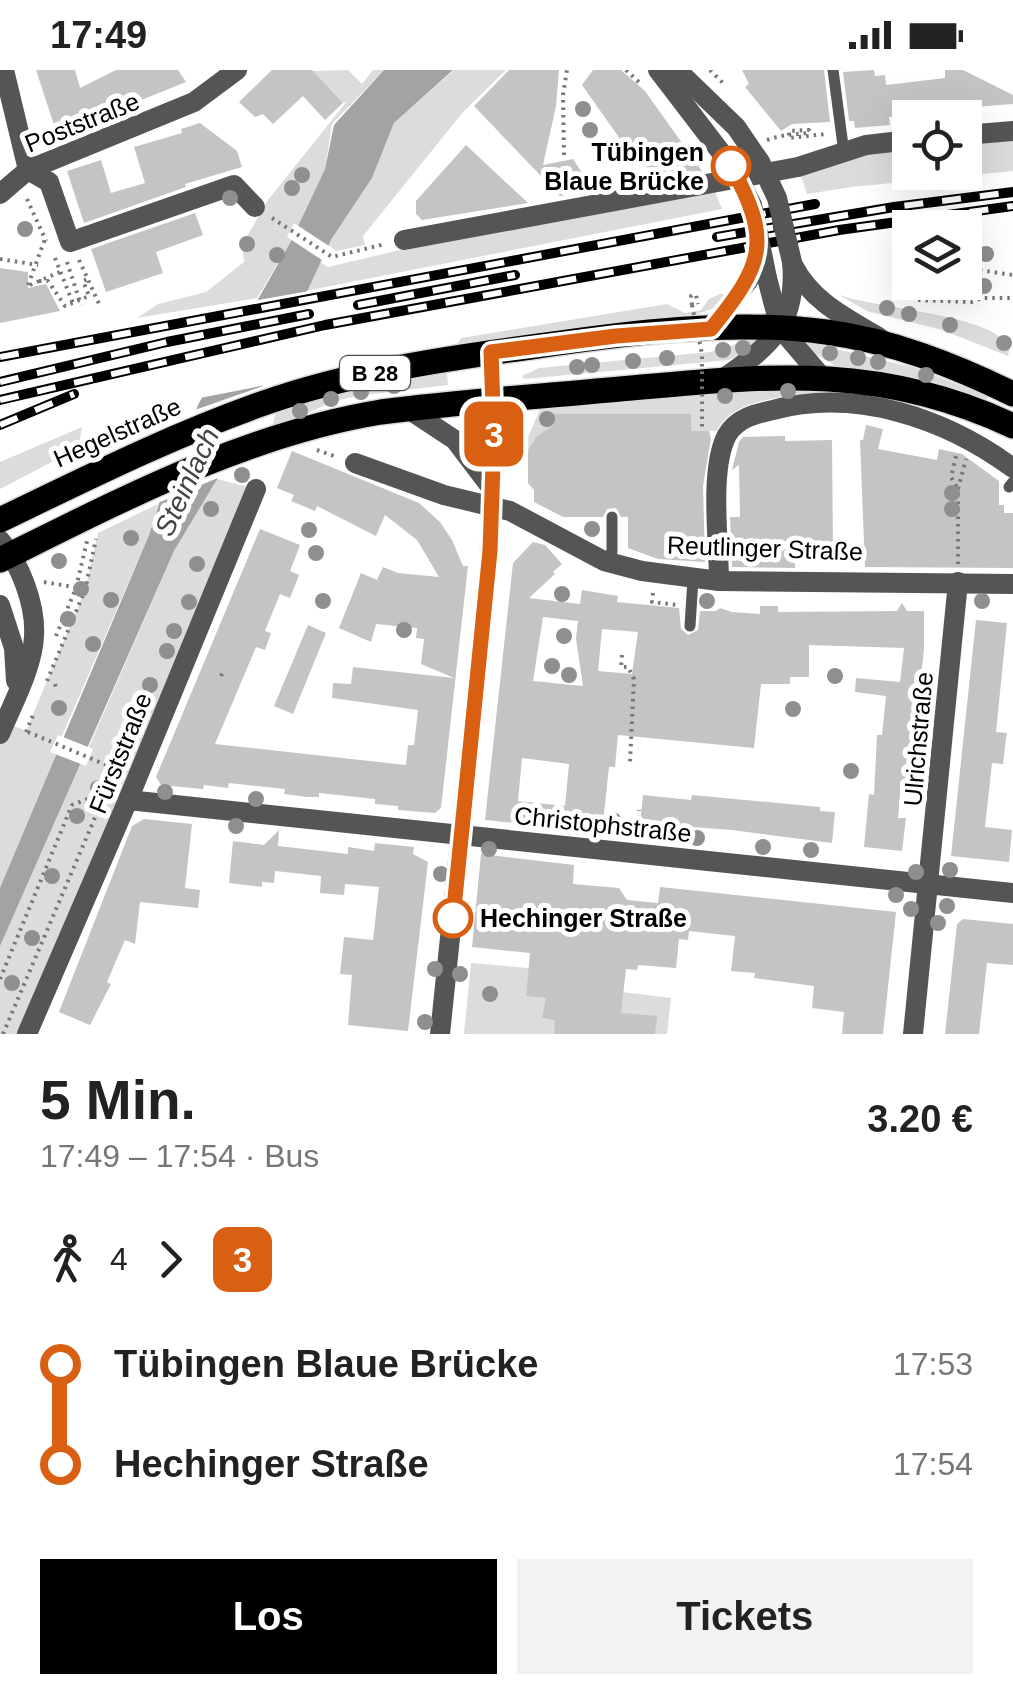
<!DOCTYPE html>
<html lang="de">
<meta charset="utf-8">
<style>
:root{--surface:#fff;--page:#f2f2f2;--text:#222;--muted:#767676;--accent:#000}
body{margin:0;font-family:Arial,sans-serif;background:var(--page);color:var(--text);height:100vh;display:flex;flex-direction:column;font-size:38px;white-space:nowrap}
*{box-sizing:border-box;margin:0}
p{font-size:32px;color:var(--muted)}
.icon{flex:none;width:55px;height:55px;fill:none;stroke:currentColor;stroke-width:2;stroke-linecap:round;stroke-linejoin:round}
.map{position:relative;height:964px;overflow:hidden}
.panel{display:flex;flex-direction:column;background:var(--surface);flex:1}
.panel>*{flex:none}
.badge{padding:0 20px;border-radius:15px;font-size:35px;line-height:65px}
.tools{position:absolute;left:892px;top:30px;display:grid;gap:20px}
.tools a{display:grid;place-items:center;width:90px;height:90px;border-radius:0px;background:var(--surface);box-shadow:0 10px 40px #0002;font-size:50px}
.map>.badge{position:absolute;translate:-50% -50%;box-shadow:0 0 0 5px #fff}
.legs{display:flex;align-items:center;gap:15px;height:110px;padding:0 40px;font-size:32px}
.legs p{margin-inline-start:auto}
.head{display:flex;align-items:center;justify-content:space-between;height:170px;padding:0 40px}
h1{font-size:55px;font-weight:700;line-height:75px}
.cta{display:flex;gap:20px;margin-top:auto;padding:20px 40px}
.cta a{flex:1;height:115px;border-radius:0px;background:var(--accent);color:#fff;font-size:40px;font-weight:700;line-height:115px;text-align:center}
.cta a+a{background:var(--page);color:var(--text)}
ul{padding:0 40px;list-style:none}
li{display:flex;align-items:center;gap:35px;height:100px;font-size:38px}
li i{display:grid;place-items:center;width:15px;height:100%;margin:0 12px;background:currentColor}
li i::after{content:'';width:25px;height:25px;margin:-12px;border:8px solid;border-radius:50%;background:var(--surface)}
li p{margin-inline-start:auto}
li:first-child i{background:linear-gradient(#0000 50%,currentColor 0)}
li:last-child i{background:linear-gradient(currentColor 50%,#0000 0)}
.status{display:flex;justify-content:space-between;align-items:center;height:70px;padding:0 50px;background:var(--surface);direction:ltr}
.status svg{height:28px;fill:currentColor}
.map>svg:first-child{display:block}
.green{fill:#dcdcdc}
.water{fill:#a3a3a3}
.pier{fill:#fff}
.building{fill:#c4c4c4;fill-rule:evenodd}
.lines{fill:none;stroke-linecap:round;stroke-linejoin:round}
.primary-casing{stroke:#dbdbdb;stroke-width:28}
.path{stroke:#777;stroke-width:4;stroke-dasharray:2.5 5;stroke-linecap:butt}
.service{stroke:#555;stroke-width:11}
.minor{stroke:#555;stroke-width:20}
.tertiary{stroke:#555;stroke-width:20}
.primary{stroke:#000;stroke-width:25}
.rail-casing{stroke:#000;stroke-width:10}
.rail{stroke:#fff;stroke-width:6;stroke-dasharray:19;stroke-linecap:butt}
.path-bridge{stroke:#777;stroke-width:4;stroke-dasharray:2.5 5;stroke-linecap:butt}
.tertiary-bridge{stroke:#555;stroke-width:20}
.tree{fill:#8f8f8f}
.line-1-casing{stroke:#fff;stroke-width:22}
.line-1{stroke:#d96013;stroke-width:15}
.stop-1-dot{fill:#fff;stroke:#d96013;stroke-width:5}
.labels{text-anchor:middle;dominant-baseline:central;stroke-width:10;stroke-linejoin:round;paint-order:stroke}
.shield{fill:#fff;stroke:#4c4c4c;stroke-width:2.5}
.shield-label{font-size:22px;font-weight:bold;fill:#000}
.street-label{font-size:25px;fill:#000;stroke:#fff}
.stop-label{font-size:25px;font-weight:bold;fill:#000;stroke:#fff;text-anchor:end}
.water-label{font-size:28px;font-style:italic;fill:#444;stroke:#fff}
</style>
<div class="status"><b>17:49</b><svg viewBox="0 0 49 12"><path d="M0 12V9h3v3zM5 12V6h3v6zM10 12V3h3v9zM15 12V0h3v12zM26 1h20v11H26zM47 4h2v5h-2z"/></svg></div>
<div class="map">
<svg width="1013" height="964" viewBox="0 0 1013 964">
<rect width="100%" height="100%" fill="#fff"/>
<g class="green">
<polygon points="348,0 362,14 373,0 384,0 332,54 325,99 290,173 257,228 137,248 158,234 206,222 244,192 242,175 268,130 347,31 343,33 312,1"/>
<polygon points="454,0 506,0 463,42 363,166 365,175 336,181 328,175 372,108 394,53"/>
<polygon points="1013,61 1013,101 852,117 807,124 798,97 910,70 910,102 965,102 965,65"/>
<polygon points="714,119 722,139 305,221 320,192 328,197 451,168"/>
<polygon points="720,224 726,224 712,239 692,246 456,276 461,268 667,234 685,243 701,240 709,229"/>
<path d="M837,224C875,239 987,243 1010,276L1008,286L942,260L867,241Z"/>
<polygon points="749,270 757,272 742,285 729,290 524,309 522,306 539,298 710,282"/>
<polygon points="810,273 912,297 988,326 983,335 838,297 808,280 807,275"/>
<polygon points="447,302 448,315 356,326 332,332 272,359 276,341 350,320"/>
<path d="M802,317L864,324C824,325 736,319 717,361H691L690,344H554V359L537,366L528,379L526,372L540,339L552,334Z"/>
<polygon points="82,357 79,375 71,382 0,419 0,392"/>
<polygon points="217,409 256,419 27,964 0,964 0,664 5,652 26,661 85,520 98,463 158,434 149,465 58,675 85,686 174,481"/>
<polygon points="471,893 587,903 590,918 671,928 667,964 464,964"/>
</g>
<polygon class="water" points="384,0 453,0 394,53 372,108 331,170 228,391 174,481 0,876 0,818 149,465 165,415 199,333 290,173 325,99 334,55"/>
<g class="pier">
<polygon points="294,153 332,178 325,192 287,167"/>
<polygon points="309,221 225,405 153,435 189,342 266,315 195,329 252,231"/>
<polygon points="58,665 93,679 86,696 50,682"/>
</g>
<g class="building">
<polygon points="36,0 75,0 80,18 116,0 178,0 186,12 57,64"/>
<polygon points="272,0 312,0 343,33 325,50 303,26 273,54 263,44 255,47 239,32"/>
<polygon points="509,0 559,0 556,36 543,95 573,89 593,120 560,126 474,36"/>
<polygon points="593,0 621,0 645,21 702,101 659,108 625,76 582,15"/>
<polygon points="742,0 824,0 830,52 792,54 781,61 745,17 749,14"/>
<polygon points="874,0 875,6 885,5 886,15 945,8 945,0 963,0 1013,25 1013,34 974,37 968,45 962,38 889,47 890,55 855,58 854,51 849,51 843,2"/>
<polygon points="200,53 237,81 242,97 185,114 186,117 84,153 67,101 101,90 111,123 145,113 134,77 182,63 181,59"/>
<polygon points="466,75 528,133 422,150 416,144 416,131"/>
<polygon points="195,143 203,165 156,182 163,203 106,222 91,179"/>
<polygon points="0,198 28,202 28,218 46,214 60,241 0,253"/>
<polygon points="554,344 691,344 691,361 709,361 711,368 703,416 705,492 658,489 628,478 628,447 621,447 616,438 607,439 603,447 563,447 534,432 534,420 528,413 528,379 537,366 554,355"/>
<polygon points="114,355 121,370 91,384 84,370"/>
<polygon points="866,355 883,359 878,379 937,390 939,379 962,384 999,411 999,435 1004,435 1004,443 1013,443 1013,498 865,497 860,370 863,370"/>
<polygon points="785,366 785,371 832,370 833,484 795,485 795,498 732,497 730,447 740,447 739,395 732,400 739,372 743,367"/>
<polygon points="292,381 419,433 440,452 452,470 463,496 468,496 441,738 435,743 398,740 398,736 375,734 375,729 319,723 319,727 307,727 284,724 285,719 229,713 228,718 204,715 203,719 161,715 156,707 260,459 300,475 290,501 299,505 290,528 280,524 265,561 271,563 265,580 256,577 215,674 406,695 408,675 414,675 418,640 332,628 333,613 351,614 353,597 454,608 421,594 424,569 416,568 417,558 376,554 371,572 339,558 361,503 377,510 383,497 398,503 439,507 417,470 385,445 376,466 317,436 315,441 291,431 294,425 277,418"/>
<path d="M533,472L545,475L562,494L553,502L555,504L529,528L580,534L582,520L618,526L617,532L679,538L681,559L688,565L698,560L700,541H716L720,538L732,542L760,544V536H778V542L897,541L902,533L907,541H924V579L909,716L901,715L898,748H906L902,781L864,777L869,724L874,725L877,665H882L886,626L855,622L856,608L900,612L904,578L809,575V607H790V614H761L754,678L618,665L615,697H609L602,762L485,750L513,493ZM543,547L578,551L576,569L583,616L533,611ZM602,559L638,562L632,604L598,601ZM522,688L569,694L565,736L518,731Z"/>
<polygon points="976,550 1007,553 996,662 1007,663 1006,668 1003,694 992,693 985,757 1012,760 1009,792 951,786"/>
<polygon points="308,555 326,563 293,644 274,636"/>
<polygon points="643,725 691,730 692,725 820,737 820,741 835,742 832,773 732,760 640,753"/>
<polygon points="144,749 192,754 185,818 200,820 198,838 140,832 135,874 125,870 107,912 111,914 90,955 59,942 132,756"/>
<polygon points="279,760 278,776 348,784 348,777 374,781 375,773 414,777 413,784 428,792 408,961 348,955 352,905 340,904 344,867 373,870 379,817 345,814 344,825 320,823 321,806 275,801 274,813 262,812 262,817 229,813 233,771 264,775"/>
<polygon points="481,784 574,795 573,814 619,818 627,830 658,833 660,817 896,842 883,964 842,964 844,942 812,938 814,916 754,908 755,903 731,901 735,866 689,861 688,870 679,869 676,898 638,895 637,900 626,899 621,943 657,946 655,964 554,964 555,950 542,948 546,928 526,926 530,883 472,877"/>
<polygon points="963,849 1013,854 1013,895 987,893 979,964 945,964 957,854"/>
</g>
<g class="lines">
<g class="primary-casing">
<g id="primary">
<path d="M0,450C87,408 173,365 264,333C350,303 442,289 531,277C627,263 730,249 826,262C893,271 953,295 1013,324"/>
<path d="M0,490C121,430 246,364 381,342C457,332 533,327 609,320C757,307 873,290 1013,356"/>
</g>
</g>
<g class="path">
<polyline points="626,0 641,14"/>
<polyline points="710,0 724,14"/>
<polyline points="899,35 906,32"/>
<path d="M767,70C781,65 794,64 809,63V60L789,61V68L826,64"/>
<polyline points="564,85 563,25 567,0"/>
<polyline points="27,129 46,171"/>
<polyline points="272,148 332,187 385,174"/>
<polyline points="55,188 74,236"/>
<polyline points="0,189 38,195"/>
<polyline points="79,190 100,236"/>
<polyline points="67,192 81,235"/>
<polyline points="965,198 1013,205"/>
<polyline points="39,211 48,211 65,236 89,226 83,211 88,209"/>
<polyline points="28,215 45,169"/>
<polyline points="30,215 62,201"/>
<polyline points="918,230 971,232 982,228 1013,228"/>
<polyline points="692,235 691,226 696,225 698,234"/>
<polyline points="106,371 120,365"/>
<polyline points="515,374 527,357"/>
<polyline points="317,380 337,387"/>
<polyline points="956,386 951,407 958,419"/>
<polyline points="958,494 958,419 966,389"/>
<polyline points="44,512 74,517"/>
<polyline points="653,523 652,532 678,535"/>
<polyline points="56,566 76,518 87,471"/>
<polyline points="622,585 621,597 628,597 634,609 630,692"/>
<polyline points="221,606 224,600"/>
<polyline points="47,611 85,520 96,469"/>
<polyline points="55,614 56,618"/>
<polyline points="26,662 34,643"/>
<polyline points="28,662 116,699"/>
<polyline points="636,763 639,740"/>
<polyline points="0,909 72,735 106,722"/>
<polyline points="3,964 116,698"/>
</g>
<g class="service">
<polyline points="833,0 844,83"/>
<polyline points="1009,417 1013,412"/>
<polyline points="604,491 612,482 612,447"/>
<polyline points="690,556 693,509"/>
</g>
<g class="minor">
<polyline points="4,0 28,100 49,112 70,172 234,115 255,137"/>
<polyline points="965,65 1013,61"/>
<polyline points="28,100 194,32 237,0"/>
<polyline points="404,170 798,97 866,75 910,70"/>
<polyline points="355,393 444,425 510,441 604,491 642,501 719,511 1013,514"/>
<path d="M0,470C20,493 36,535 34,566C33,597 12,635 0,664"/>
<path d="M719,511C719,472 709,399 727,365C737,348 755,344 773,340C856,318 945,348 1013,398"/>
<polyline points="0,535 14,578 16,611"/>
<polyline points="128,730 1013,823"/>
<polyline points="27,964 128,730 256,419"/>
<polyline points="913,964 958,512"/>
</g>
<g class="tertiary">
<polyline points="658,0 733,98"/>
<polyline points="677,0 736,57 760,92"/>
<polyline points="0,124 28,100"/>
<path d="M793,195C811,231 846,248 880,268"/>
<polyline points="767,208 780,258 821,306"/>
<polyline points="711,259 748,211"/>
<path d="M721,310C769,277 798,255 792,192"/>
<polyline points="408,339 455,370 493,420"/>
<polyline points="440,964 489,492 495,365 491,282"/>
</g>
<use href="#primary" class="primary"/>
<g class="rail-casing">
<g id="rail">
<polyline points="717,167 894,137 1013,122"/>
<polyline points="358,235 515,205"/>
<polyline points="0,287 815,134"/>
<polyline points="0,312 167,272 309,244"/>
<polyline points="0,330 325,255 839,160 1013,136"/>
<polyline points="0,355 74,324"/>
</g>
</g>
<use href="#rail" class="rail"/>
<polyline class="path-bridge" points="692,235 702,284 702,361"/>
<g class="tertiary-bridge">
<polyline points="760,92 777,128 792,192"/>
<polyline points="733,98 752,135 767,208"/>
<polyline points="748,211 758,174"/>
</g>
</g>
<g class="tree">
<circle cx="583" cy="39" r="8"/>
<circle cx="590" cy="60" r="8"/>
<circle cx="302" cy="105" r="8"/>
<circle cx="292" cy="118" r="8"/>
<circle cx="230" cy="128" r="8"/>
<circle cx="25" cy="159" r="8"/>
<circle cx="247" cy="174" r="8"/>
<circle cx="986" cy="184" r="8"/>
<circle cx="277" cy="185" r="8"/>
<circle cx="984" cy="216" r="8"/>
<circle cx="887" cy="238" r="8"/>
<circle cx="909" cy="244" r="8"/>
<circle cx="950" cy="255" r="8"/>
<circle cx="1004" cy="273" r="8"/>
<circle cx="743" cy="278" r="8"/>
<circle cx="723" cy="280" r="8"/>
<circle cx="830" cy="283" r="8"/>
<circle cx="667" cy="288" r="8"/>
<circle cx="858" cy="288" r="8"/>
<circle cx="633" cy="291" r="8"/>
<circle cx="878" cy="292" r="8"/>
<circle cx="592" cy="295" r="8"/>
<circle cx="577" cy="297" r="8"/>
<circle cx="926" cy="305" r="8"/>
<circle cx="394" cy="316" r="8"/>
<circle cx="788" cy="321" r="8"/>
<circle cx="361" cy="322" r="8"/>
<circle cx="725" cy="326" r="8"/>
<circle cx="331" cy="329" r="8"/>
<circle cx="300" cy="341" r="8"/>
<circle cx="547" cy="349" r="8"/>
<circle cx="242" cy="405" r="8"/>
<circle cx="952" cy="423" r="8"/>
<circle cx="211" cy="439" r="8"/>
<circle cx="952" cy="439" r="8"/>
<circle cx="592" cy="459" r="8"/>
<circle cx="309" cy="460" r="8"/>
<circle cx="131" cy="468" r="8"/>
<circle cx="316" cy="483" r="8"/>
<circle cx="59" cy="491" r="8"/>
<circle cx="197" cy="494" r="8"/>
<circle cx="81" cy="519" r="8"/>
<circle cx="562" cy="524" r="8"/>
<circle cx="111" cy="530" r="8"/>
<circle cx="323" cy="531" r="8"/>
<circle cx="707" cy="531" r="8"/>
<circle cx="982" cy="531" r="8"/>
<circle cx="189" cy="532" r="8"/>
<circle cx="68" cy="549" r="8"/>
<circle cx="404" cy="560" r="8"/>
<circle cx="174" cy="561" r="8"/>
<circle cx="564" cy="566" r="8"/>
<circle cx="93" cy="574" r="8"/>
<circle cx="167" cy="581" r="8"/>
<circle cx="552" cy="596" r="8"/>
<circle cx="569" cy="605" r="8"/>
<circle cx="835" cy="606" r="8"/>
<circle cx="150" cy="615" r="8"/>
<circle cx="59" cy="638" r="8"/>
<circle cx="793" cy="639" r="8"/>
<circle cx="138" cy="643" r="8"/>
<circle cx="129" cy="672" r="8"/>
<circle cx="851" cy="701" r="8"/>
<circle cx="98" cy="718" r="8"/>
<circle cx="165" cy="722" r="8"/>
<circle cx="256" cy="729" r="8"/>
<circle cx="77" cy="746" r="8"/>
<circle cx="613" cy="750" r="8"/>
<circle cx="236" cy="756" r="8"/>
<circle cx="654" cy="762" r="8"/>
<circle cx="673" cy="763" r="8"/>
<circle cx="697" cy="768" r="8"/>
<circle cx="763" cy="777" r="8"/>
<circle cx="489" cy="779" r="8"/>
<circle cx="811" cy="780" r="8"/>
<circle cx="950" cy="800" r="8"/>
<circle cx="916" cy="802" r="8"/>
<circle cx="441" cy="804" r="8"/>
<circle cx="52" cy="806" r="8"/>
<circle cx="896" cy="825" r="8"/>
<circle cx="947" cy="836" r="8"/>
<circle cx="911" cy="839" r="8"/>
<circle cx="938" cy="853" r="8"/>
<circle cx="32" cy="868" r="8"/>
<circle cx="435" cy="899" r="8"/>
<circle cx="460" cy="904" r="8"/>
<circle cx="12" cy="913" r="8"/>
<circle cx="490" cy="924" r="8"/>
<circle cx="425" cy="952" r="8"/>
</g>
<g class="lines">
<g class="line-1-casing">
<path id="line-1" d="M453,848L490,481L494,365L491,282L616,266L711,259C764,194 772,171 731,96"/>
</g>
<use href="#line-1" class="line-1"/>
</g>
<g class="stop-1-dot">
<circle cx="731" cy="96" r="18"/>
<circle cx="453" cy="848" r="18"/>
</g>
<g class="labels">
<rect class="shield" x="340" y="286" width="70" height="34" rx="8"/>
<g class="shield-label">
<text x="375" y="303">B 28</text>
</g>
<g class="street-label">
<text transform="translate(82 52) rotate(-22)">Poststraße</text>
<text transform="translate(117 362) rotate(-24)">Hegelstraße</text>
<text transform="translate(765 478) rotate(2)">Reutlinger Straße</text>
<text transform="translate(918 669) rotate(-85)">Ulrichstraße</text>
<text transform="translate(120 683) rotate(-68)">Fürststraße</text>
<text transform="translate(603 754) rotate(6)">Christophstraße</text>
</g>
<g class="stop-label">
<text x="704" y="82">Tübingen<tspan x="704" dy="29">Blaue Brücke</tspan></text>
<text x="480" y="848" text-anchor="start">Hechinger Straße</text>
</g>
<g class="water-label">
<text transform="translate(187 412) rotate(-65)">Steinlach</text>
</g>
</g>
</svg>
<div class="tools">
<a><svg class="icon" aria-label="locate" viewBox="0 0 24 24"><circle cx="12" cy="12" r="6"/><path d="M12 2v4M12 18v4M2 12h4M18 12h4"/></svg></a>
<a><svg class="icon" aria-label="layers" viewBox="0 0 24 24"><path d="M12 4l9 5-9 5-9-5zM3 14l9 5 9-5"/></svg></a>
</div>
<b class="badge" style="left:494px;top:364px;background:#d96013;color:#fff">3</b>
</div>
<section class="panel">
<div class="head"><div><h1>5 Min.</h1><p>17:49 – 17:54 · Bus</p></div><b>3.20 €</b></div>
<div class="legs"><svg class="icon" aria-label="walk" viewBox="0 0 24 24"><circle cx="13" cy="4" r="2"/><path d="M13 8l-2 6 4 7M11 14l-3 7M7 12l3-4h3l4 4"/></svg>4<svg class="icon" aria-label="forward" viewBox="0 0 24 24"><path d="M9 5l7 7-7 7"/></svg><b class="badge" style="background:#d96013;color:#fff">3</b></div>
<ul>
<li><i style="color:#d96013"></i><b>Tübingen Blaue Brücke</b><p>17:53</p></li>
<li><i style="color:#d96013"></i><b>Hechinger Straße</b><p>17:54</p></li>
</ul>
<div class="cta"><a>Los</a><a>Tickets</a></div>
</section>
